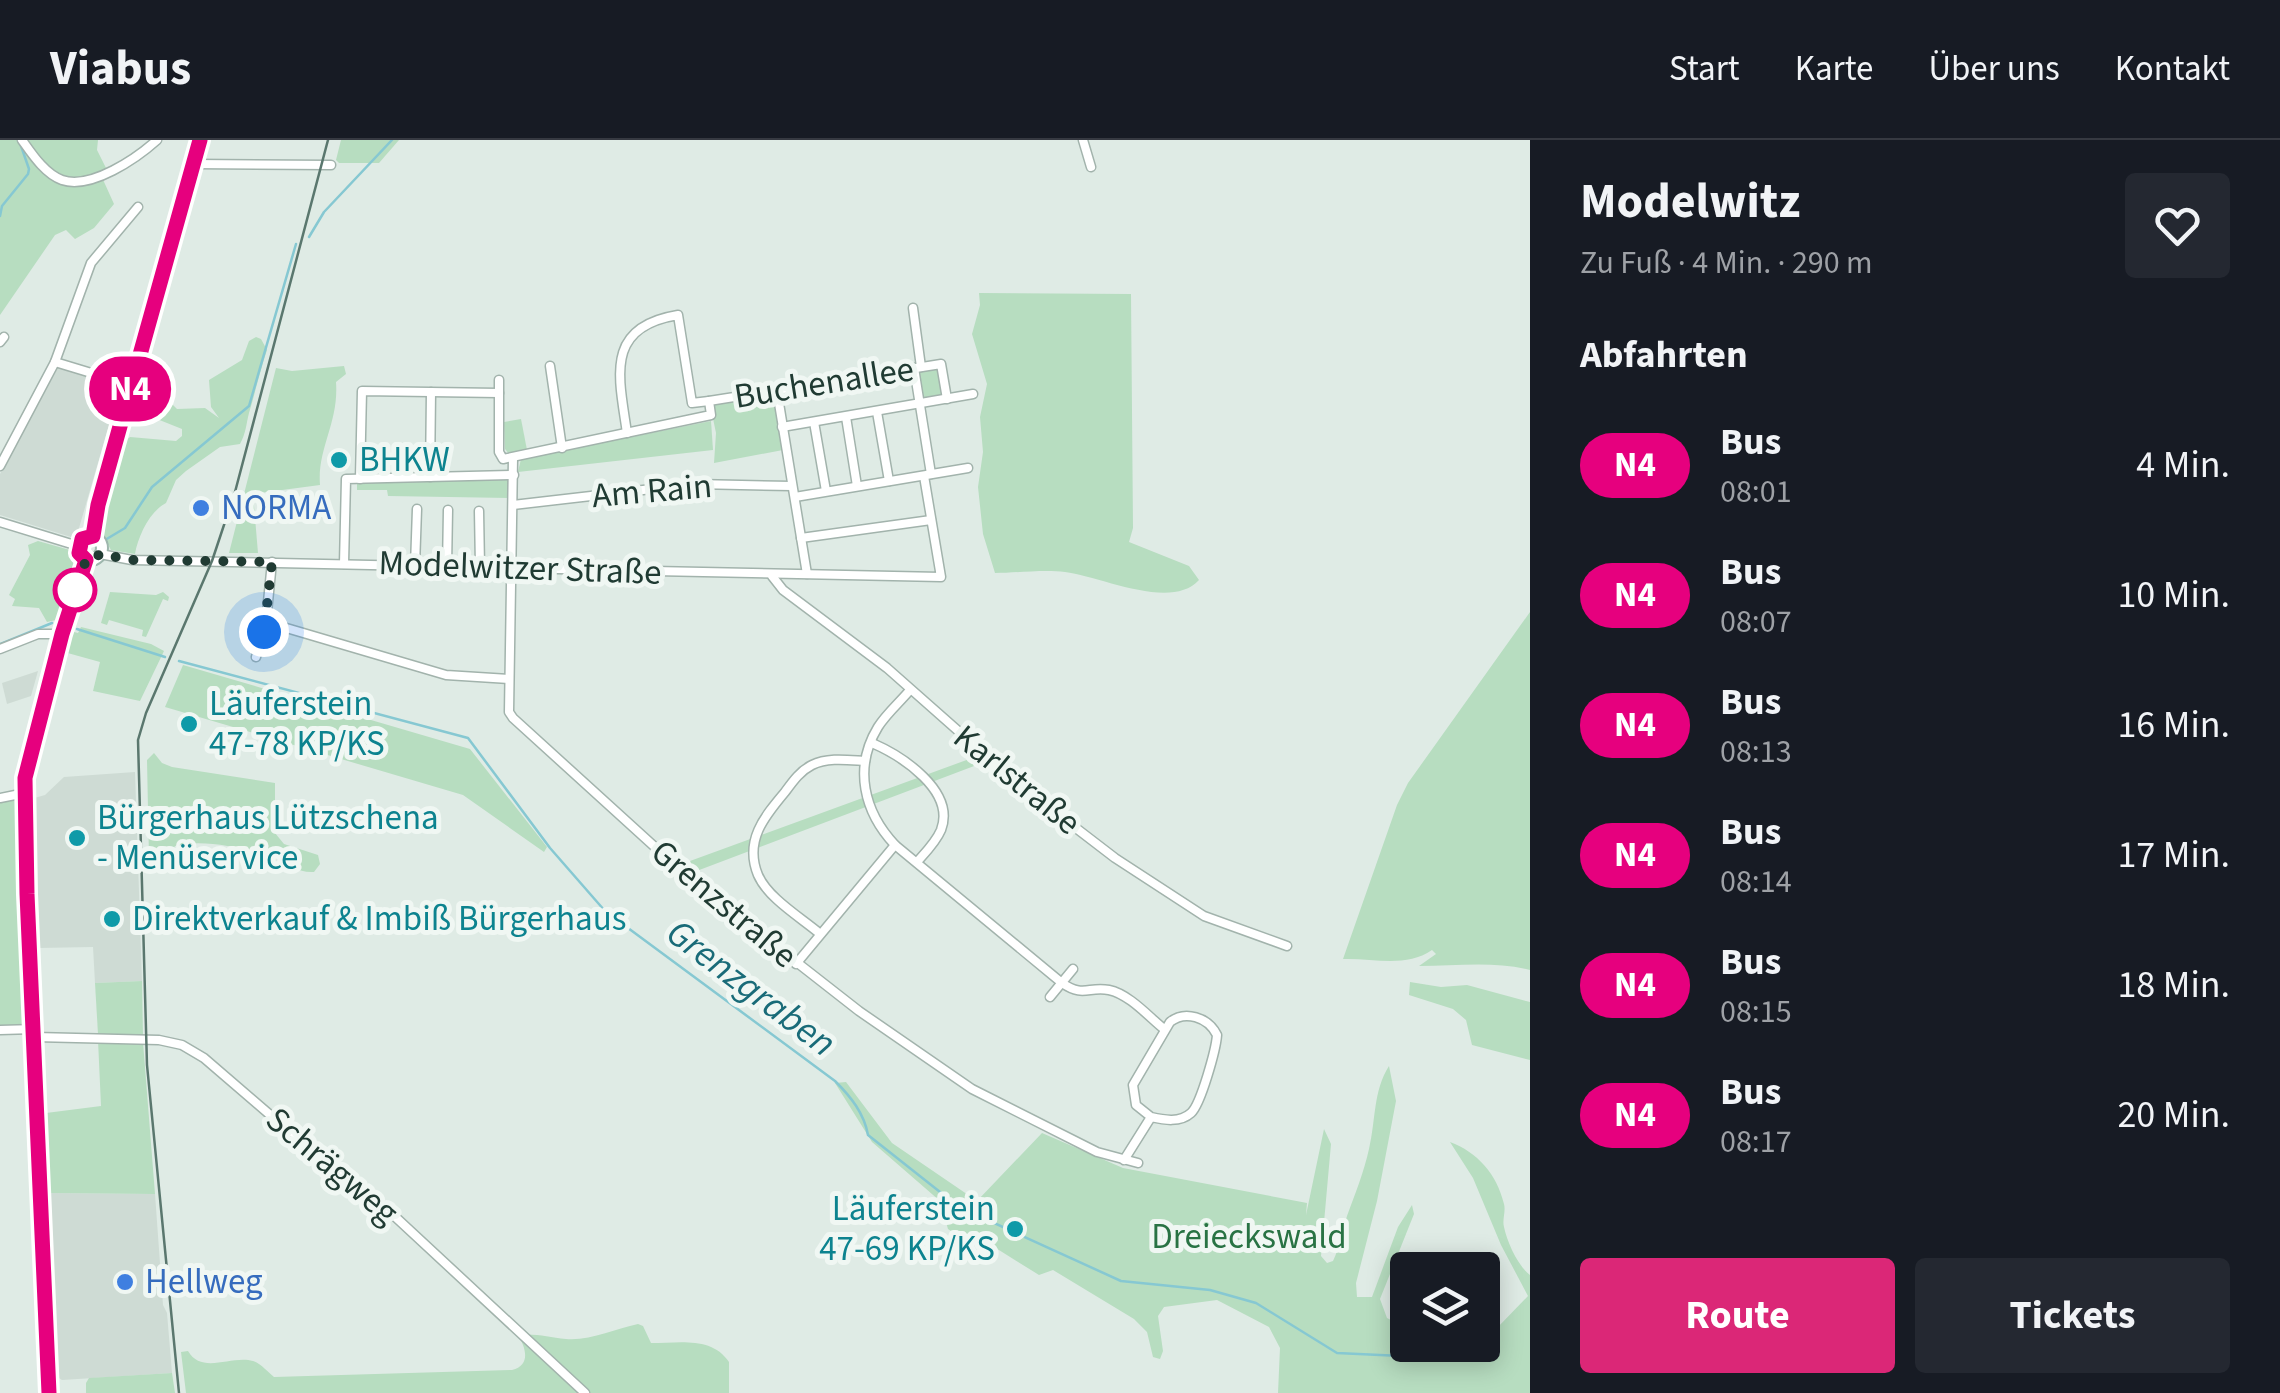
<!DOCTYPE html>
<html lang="de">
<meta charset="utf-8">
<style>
:root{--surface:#171b24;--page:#242831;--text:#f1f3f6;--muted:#9ea1a6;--line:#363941;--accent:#db2777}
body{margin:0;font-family:"Source Sans 3",sans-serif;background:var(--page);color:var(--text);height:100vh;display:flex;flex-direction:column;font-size:38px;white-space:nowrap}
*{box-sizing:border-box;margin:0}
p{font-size:32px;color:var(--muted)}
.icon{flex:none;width:55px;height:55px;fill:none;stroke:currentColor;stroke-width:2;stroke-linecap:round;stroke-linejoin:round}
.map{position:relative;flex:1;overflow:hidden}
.details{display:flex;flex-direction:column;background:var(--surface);width:750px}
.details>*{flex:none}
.badge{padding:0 20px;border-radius:32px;font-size:35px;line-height:65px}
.buttons{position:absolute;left:1390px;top:1112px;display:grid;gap:20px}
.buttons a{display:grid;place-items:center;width:110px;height:110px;border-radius:10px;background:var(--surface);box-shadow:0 5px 25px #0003;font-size:50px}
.you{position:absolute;width:50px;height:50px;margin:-25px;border:8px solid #fff;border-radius:50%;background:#1a73e8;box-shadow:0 0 0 15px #1a73e833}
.map>.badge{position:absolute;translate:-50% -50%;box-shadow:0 0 0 5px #fff}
h2{padding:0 50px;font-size:38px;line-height:90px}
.round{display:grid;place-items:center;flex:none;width:105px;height:105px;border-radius:10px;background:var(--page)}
.overview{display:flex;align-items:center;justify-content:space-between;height:170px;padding:0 50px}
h1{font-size:48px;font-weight:700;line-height:75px}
.button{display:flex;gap:20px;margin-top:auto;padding:20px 50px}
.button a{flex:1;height:115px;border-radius:10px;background:var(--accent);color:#fff;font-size:40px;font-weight:700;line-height:115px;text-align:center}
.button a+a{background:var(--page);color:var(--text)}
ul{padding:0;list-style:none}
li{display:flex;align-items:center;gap:30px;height:130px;padding:0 50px}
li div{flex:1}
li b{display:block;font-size:38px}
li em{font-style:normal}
li .badge{min-width:110px;font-weight:700;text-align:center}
header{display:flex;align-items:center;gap:60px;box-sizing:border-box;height:140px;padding:0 50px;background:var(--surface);border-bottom:2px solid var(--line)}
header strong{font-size:48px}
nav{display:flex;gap:55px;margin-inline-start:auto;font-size:35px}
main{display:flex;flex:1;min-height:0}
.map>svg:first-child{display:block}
.built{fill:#cedbd4}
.green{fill:#b7ddc0}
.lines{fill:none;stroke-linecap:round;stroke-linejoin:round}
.stream{stroke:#86c8d2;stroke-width:2.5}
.street-casing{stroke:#a2b3ac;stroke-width:11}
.secondary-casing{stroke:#9eb7ad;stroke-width:14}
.street{stroke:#fff;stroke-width:8}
.secondary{stroke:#fff;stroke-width:10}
.tram{stroke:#5a776e;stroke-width:2.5}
.line-casing{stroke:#fff;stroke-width:22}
.line{stroke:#e6007e;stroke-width:15}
.walk{stroke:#203b33;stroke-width:10;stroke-dasharray:0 18}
.culture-dot{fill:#0f9aa8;stroke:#f0f7f3;stroke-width:4}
.shop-dot{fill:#3f7fe0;stroke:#f0f7f3;stroke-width:4}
.stop-dot{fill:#fff;stroke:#e6007e;stroke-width:5}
.labels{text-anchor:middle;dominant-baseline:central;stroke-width:10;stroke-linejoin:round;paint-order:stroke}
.street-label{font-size:35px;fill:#203b33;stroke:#f0f7f3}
.culture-label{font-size:35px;fill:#0d838f;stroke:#f0f7f3;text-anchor:start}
.shop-label{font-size:35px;fill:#366cbe;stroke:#f0f7f3;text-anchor:start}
.park-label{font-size:35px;fill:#297344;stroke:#f0f7f3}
.water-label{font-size:38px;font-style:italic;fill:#196b78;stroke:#f0f7f3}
</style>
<header>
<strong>Viabus</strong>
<nav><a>Start</a><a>Karte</a><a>Über uns</a><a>Kontakt</a></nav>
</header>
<main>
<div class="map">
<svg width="1530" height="1253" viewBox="0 0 1530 1253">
<rect width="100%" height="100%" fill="#dfebe5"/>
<g class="built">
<polygon points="59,226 120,247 77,395 71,397 0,375 0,334"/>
<polygon points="38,531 31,556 7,564 2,543"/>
<polygon points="135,632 142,841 95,843 93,807 38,808 31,659 45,655 64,637"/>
<polygon points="49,1053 155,1054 163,1165 167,1173 172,1233 62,1240 59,1238"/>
</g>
<g class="green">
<polygon points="0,0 98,0 97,10 106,28 100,33 114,64 94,88 75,99 66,90 55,95 0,175"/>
<polygon points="341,0 399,0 379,23 339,23 336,20"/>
<path d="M979,153L1131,154L1133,388L1129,402L1189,426L1199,440C1171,471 1100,436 1065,432C1044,429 1017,433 995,433L983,394L978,347L983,312L980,277L987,244L972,194L980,165Z"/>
<path d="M256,197L261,199L267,210C260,231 255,253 249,273C246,285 246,293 240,304L220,307L186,331L176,340L166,363C150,371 138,396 135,414L111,410L102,394L103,388L122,304L130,297L176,301L182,296V289L147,275L153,257L161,253L177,269L205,268L219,278L211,267L209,240L242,220L249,201Z"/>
<path d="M344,226L346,234L336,242C339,283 317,308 320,345L253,354L258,413H229L276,228L292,231Z"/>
<polygon points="937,227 944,254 925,260 922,257 918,235 921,230"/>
<polygon points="770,255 775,260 783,310 714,323 716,293 710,264"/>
<polygon points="521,279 527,310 509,314 505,309 504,282"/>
<polygon points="711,281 713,310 518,332 521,319"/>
<polygon points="506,338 509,339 509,358 388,356 387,350 357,350 357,342"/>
<polygon points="38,401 70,410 75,419 56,480 47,482 39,468 12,466 15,459 9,455 30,415 28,405"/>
<polygon points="110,452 156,455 163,452 169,457 168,461 163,459 146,497 142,496 143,490 109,480 107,485 101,483"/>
<path d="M1530,472V830C1495,821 1456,826 1419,826L1436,814L1432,810C1406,828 1374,818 1343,819L1397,665L1408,643Z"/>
<polygon points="81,487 151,504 164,511 140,561 93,551 100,522 64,512 70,491 78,493"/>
<polygon points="183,525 470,609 547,707 544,712 463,655 165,567"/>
<path d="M154,613L162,623L172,627L275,643V693L284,704L318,715L320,724L314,732C298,733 291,725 277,719C248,709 205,698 175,706L169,717L149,718L147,620Z"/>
<polygon points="983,614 990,620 694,732 689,738 680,731 690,721"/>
<polygon points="16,660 27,885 0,885 0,663"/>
<polygon points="142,841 143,896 98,894 95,843"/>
<polygon points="1410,842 1441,847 1467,845 1530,862 1530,920 1472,905 1466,880 1453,869 1409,855"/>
<polygon points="98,900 143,902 155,1054 49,1053 46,973 101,966"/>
<path d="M1389,926L1396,961L1377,1061L1356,1143L1357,1157H1372L1398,1087L1412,1065L1414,1074L1380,1159L1387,1178L1407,1188L1408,1205H1482L1483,1187L1497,1188L1528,1156L1501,1105L1473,1038L1450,1002C1477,1012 1497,1034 1504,1064C1506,1071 1502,1080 1504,1087C1507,1102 1518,1126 1530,1135V1253H1278L1280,1208L1269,1187L1217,1160L1164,1167L1158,1176L1163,1211L1160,1219L1153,1217L1147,1192L1134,1179L1053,1130L1039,1135L991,1105L965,1101L948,1089L940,1061L872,1002L835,943L846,942L892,1003L977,1061L1042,993L1123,1028L1307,1063L1306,1075L1324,989L1331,1004L1321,1116L1327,1123L1333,1121C1340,1106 1342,1091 1347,1076C1355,1054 1364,1032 1369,1009C1376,980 1373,951 1389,926Z"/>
<path d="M638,1184L643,1186L651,1203C679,1203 712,1196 729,1222V1253H186L181,1212L188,1211C202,1235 231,1215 253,1221C260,1223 269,1233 274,1237L512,1230C531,1225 526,1208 518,1195C535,1193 549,1197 566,1199C590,1201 615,1189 638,1184Z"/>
<polygon points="172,1233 175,1253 86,1253 86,1243 89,1238"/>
</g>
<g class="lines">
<g class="stream">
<polyline points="0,76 2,66 28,34 29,29 20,3"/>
<polyline points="309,97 324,72 392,0"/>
<polyline points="105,400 125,388 152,347 249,266 296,104"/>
<polyline points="77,489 165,517"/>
<polyline points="0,504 52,483"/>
<path d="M179,521L468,598L550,708L605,771L835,941C851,957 864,973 868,995L959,1067L1121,1141L1210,1150L1256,1163L1337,1213L1487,1220"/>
</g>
<g class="street-casing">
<g id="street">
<path d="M22,0C32,14 45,34 62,40C91,50 137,18 157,0"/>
<polyline points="1083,0 1091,27"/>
<polyline points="193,24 331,25"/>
<polyline points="913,168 921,227"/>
<polyline points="0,202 4,197"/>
<polyline points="55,222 131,245"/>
<polyline points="550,226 562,308"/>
<polyline points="914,228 931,334"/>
<polyline points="499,240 499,312 503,319 711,275 709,261 941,224 947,259"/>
<polyline points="777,251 807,434"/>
<polyline points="877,272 889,341"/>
<polyline points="846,277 857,346"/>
<polyline points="814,282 826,351"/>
<polyline points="782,287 973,254"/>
<path d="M627,293C619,237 604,187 678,175L692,263L709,261"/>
<polyline points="513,318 509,572 513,578 689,738 859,871 972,949 1097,1012 1138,1023"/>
<polyline points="0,326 55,222 91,123 138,67"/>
<polyline points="430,337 431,252"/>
<polyline points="360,339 362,251 499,253"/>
<polyline points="795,357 968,328"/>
<polyline points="513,365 695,344 792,346"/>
<polyline points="479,371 480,427"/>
<polyline points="0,382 78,406"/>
<polyline points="801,398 931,380"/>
<polyline points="100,414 132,420 941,437 924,336"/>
<polyline points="344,424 346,339 514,335"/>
<polyline points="415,426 417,369"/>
<polyline points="447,427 448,370"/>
<polyline points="772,436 783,450 887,528 1016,642 1115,718 1204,776 1287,806"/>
<polyline points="266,482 446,535 509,539"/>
<polyline points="0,509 38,494 62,494"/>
<polyline points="256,517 266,482 272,422"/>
<path d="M910,550C900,562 886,574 878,587C853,628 864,672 895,705L1062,843C1084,858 1088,846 1109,850C1129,854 1149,877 1164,889"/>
<path d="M872,603C902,616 956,651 941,690C936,702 925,713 917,722"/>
<polyline points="0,658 25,653"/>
<path d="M819,793C800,777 768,758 758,735C744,701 764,677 785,652C793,641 800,631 812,625C828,617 848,620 865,621"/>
<polyline points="796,824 895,705"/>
<polyline points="1050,857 1073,829"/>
<polyline points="0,890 35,889"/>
<polyline points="35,897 159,900 182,905 204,918 276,980 362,1046 585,1253"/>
<path d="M1124,1020L1151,977C1164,980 1180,983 1191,973C1201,964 1216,909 1217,895C1208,877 1185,870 1170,882L1133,945L1136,965L1151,977"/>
</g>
</g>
<g class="secondary-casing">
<g id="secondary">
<circle cx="90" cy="408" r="12"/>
<polyline points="93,397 98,365 200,0"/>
<polyline points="49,1253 27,754 25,638 62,494 87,420"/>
</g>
</g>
<use href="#street" class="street"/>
<use href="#secondary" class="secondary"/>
<polyline class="tram" points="179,1253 147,925 138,600 146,573 212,421 235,352 328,0"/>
</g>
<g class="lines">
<g class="line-casing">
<polyline id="line" points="49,1253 27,754 25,638 62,494 86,420 79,413 82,399 93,396 98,365 200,0"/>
</g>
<use href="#line" class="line"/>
<polyline class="walk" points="75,450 74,454 86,420 94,419 100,414 132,420 272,422 264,492"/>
</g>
<g class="culture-dot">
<circle cx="339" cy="320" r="10"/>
<circle cx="189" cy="584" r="10"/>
<circle cx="77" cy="698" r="10"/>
<circle cx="112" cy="779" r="10"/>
<circle cx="1015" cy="1089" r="10"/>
</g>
<g class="shop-dot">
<circle cx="201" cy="368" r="10"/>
<circle cx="125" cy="1142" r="10"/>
</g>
<circle class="stop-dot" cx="75" cy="450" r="20"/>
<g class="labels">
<g class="street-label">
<text transform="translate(824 243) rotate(-9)">Buchenallee</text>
<text transform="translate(652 351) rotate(-5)">Am Rain</text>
<text transform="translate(520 428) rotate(2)">Modelwitzer Straße</text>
<text transform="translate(1017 640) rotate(39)">Karlstraße</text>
<text transform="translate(724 764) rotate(40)">Grenzstraße</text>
<text transform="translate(332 1026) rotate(40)">Schrägweg</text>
</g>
<g class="culture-label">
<text x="359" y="320">BHKW</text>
<text x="209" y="564">Läuferstein<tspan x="209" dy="40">47-78 KP/KS</tspan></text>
<text x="97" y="678">Bürgerhaus Lützschena<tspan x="97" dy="40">- Menüservice</tspan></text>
<text x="132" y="779">Direktverkauf &amp; Imbiß Bürgerhaus</text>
<text x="995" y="1069" text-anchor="end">Läuferstein<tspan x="995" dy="40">47-69 KP/KS</tspan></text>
</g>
<g class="shop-label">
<text x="221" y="368">NORMA</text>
<text x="145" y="1142">Hellweg</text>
</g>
<g class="park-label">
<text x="1249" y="1097">Dreieckswald</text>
</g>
<g class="water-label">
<text transform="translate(751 848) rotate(37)">Grenzgraben</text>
</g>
</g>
</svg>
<div class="buttons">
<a><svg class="icon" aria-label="layers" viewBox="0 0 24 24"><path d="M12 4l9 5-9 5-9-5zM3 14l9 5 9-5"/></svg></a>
</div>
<div class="you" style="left:264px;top:492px"></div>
<b class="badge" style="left:130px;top:249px;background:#e6007e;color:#fff">N4</b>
</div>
<section class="details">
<div class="overview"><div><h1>Modelwitz</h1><p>Zu Fuß · 4 Min. · 290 m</p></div><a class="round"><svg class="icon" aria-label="heart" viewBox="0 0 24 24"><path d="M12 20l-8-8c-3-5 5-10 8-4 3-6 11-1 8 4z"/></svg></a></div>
<h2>Abfahrten</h2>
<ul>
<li><span class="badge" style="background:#e6007e;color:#fff">N4</span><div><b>Bus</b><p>08:01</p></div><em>4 Min.</em></li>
<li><span class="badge" style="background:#e6007e;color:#fff">N4</span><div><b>Bus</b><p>08:07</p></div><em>10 Min.</em></li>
<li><span class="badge" style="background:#e6007e;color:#fff">N4</span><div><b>Bus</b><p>08:13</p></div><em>16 Min.</em></li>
<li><span class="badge" style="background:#e6007e;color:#fff">N4</span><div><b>Bus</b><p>08:14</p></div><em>17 Min.</em></li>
<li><span class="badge" style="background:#e6007e;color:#fff">N4</span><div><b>Bus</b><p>08:15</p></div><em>18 Min.</em></li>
<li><span class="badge" style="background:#e6007e;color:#fff">N4</span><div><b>Bus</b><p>08:17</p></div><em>20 Min.</em></li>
</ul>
<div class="button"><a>Route</a><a>Tickets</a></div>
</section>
</main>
